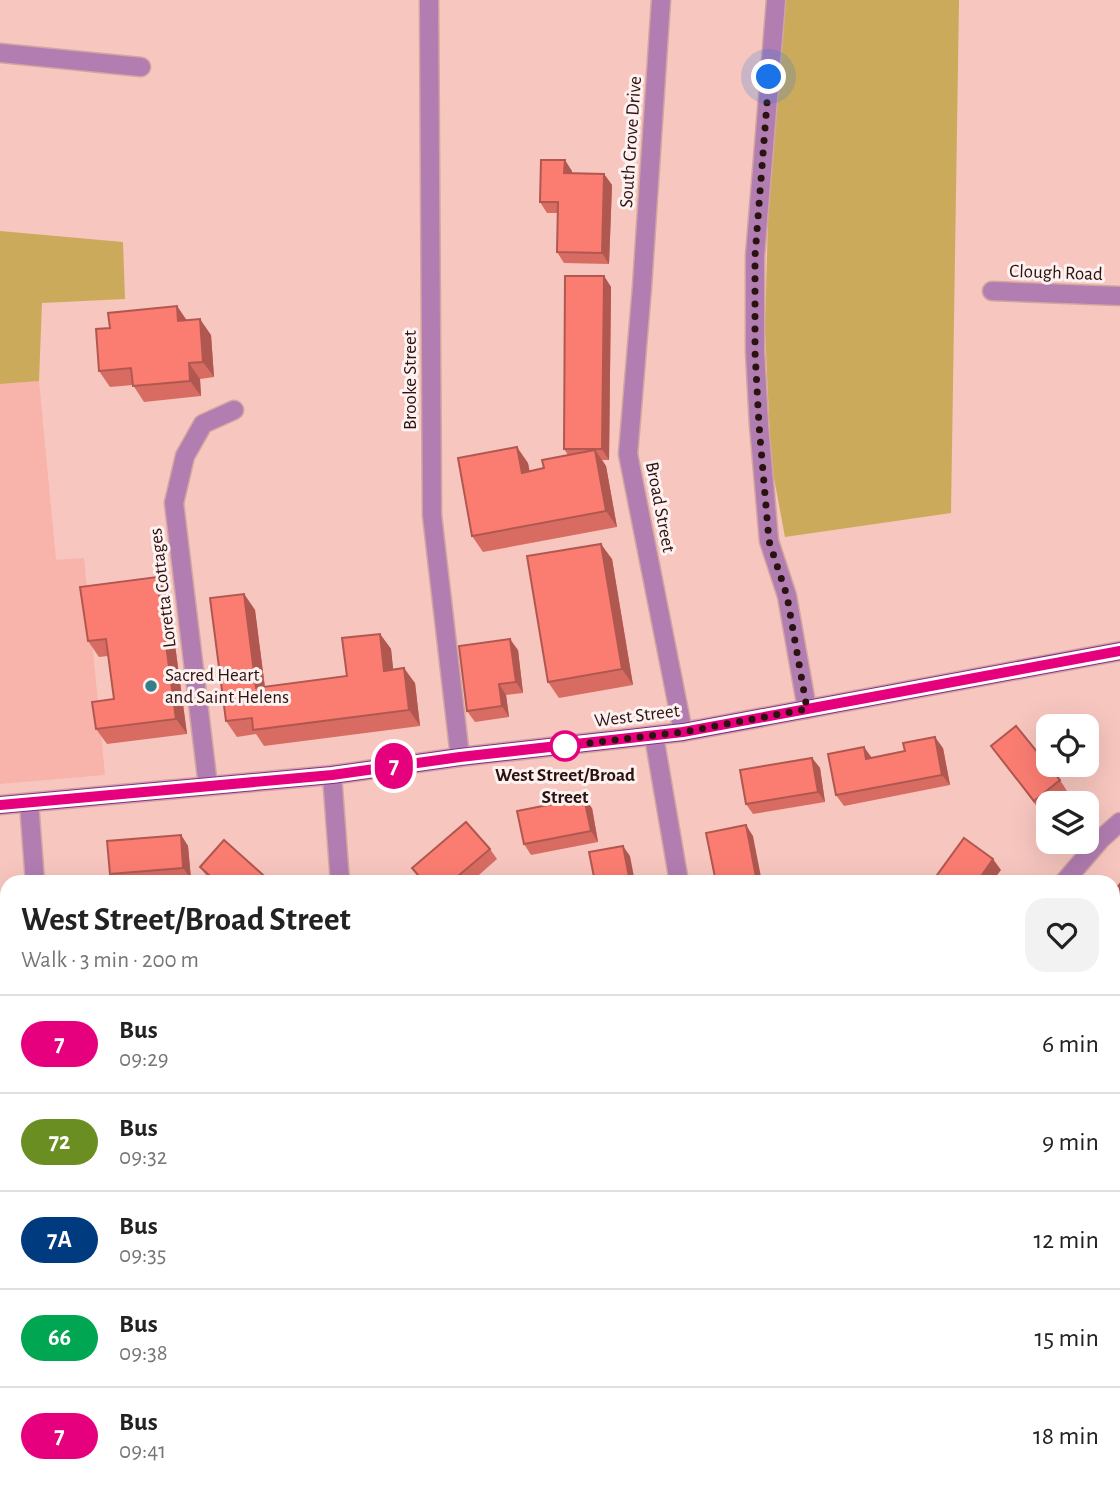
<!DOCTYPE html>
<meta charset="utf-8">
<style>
:root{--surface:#fff;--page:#f2f2f2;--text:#222;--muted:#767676;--line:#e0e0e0}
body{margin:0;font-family:"Alegreya Sans",sans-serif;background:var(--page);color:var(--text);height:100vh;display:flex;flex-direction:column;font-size:26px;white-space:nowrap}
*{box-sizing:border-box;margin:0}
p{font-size:23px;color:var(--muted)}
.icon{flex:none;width:38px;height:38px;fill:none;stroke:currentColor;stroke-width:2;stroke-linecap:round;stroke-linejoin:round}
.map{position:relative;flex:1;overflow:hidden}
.sheet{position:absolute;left:0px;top:875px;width:1120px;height:623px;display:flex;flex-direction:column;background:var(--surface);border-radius:21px 21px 0 0;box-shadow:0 7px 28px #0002}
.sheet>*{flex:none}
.badge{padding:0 14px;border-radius:23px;font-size:24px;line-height:46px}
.fabs{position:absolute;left:1036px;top:714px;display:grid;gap:14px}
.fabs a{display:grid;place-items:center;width:63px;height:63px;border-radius:14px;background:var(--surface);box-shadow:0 7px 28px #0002;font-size:35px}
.you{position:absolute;width:35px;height:35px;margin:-18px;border:5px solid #fff;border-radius:50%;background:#1a73e8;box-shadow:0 0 0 10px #1a73e833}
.map>.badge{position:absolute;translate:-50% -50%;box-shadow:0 0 0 4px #fff}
.round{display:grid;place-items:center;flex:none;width:74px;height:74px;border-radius:21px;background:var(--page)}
.head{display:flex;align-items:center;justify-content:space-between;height:119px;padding:0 21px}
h1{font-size:33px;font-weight:700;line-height:52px}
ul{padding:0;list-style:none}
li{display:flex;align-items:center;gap:21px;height:98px;padding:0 21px;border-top:2px solid var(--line)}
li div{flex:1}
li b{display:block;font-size:26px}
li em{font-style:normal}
li .badge{min-width:77px;font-weight:700;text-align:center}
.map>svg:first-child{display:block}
.built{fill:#f8b3ab}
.green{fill:#ccaa5b}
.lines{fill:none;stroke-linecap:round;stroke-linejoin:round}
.minor-casing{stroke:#d2a6a0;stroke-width:21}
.major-casing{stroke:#d2a6a0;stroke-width:21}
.minor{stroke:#b27db1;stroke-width:18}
.major{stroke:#8d2690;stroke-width:18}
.wall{fill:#d86c62}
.shaded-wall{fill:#b05850}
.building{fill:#fb7d72;stroke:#b05850;stroke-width:2}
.line-casing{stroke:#fff;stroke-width:16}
.line{stroke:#e6007e;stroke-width:10}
.walk{stroke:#2a1412;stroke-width:7;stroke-dasharray:0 12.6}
.poi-dot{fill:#377f88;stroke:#fef1ef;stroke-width:2.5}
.stop-dot{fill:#fff;stroke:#e6007e;stroke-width:3.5}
.labels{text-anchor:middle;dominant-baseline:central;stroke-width:6;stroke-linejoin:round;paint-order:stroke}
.street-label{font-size:19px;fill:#2a1412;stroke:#fef1ef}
.poi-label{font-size:19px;fill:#2a1412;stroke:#fef1ef;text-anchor:start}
.stop-label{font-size:19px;font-weight:bold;fill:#2a1412;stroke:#fef1ef}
</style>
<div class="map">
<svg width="1120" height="1498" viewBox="0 0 1120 1498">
<rect width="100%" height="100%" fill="#f7c6bf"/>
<polygon class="built" points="39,381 56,560 84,558 105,775 0,784 0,384"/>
<g class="green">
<polygon points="786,0 959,0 951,513 785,537 771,462 765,329 768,219"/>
<polygon points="0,231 123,242 125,299 42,303 39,381 0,384"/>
</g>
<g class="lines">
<g class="minor-casing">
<g id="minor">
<polyline points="429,0 432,515 460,757"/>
<polyline points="661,0 642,287 628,454 683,732"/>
<polyline points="776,0 755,256 755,351 759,425 769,541 787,596 807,709"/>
<polyline points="0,53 141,67"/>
<polyline points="992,291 1120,296"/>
<polyline points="654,736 679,882"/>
<polyline points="332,775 340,882"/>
<polyline points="208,786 174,503 185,456 203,424 234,410"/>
<polyline points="29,803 35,882"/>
<polyline points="1064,882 1101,839 1120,822"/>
<polyline points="512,1491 513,1498"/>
<polyline points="187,1498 188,1491"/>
<polyline points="752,1498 754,1491"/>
</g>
</g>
<g class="major-casing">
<polyline id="major" points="0,805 332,775 460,757 683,732 1120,651"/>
</g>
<use href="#minor" class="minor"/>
<use href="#major" class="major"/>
</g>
<g class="wall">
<polygon points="572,171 572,173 604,174 612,185 609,264 564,263 557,252 558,213 547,213 540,202"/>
<polygon points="604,276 611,287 609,460 602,460 606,466 617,527 483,552 472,536 528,463 529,471 544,468 568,455 564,449"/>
<polygon points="177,306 186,321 211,335 214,377 200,379 201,396 144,402 133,385 110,387 99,371 110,328"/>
<polygon points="612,559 633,685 559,698 548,682"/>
<polygon points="168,593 187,734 107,744 96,729 114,699 108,656 99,657 88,641"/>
<polygon points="244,594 255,610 265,687 347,676 380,634 391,649 393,669 415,683 420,726 264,746 256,734 237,737 226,721"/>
<polygon points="518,650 523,693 506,695 509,717 475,722 467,711"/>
<polygon points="991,746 1060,780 1067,791 1052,803 1048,803 1048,806 1041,812"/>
<polygon points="943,748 950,785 844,806 836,795 872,758"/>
<polygon points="812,758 820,768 825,802 753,814 746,804"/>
<polygon points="592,808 598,842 531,855 524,844"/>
<polygon points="181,835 188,846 191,879 154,882 115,882 110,874"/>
<polygon points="490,849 497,859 471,882 422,882 412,868"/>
<polygon points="200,867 271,882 212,882 208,878"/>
<polygon points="7,1055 7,1100 6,1100 0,1092 0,1056"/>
<polygon points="1120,1431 1120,1481 1113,1483 1113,1433"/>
<polygon points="62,1491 122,1491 110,1498 66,1498"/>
<polygon points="805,1491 853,1491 860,1498 811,1498"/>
</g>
<g class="shaded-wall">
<polygon points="565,160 572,171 572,184 564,173"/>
<polygon points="604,174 612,185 609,264 602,253"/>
<polygon points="604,276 611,287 609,460 602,449"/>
<polygon points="177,306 188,322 178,321"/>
<polygon points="200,319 211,335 214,377 203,362"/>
<polygon points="189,363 200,379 201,396 190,381"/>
<polygon points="517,447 528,463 533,488 522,473"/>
<polygon points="595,450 606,466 617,527 606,511"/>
<polygon points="601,544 612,559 633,685 622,669"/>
<polygon points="157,577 168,593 187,734 176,719"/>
<polygon points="244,594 255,610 267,704 256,688"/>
<polygon points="380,634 391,649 395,686 384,671"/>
<polygon points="510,639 518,650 523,693 516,682"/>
<polygon points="404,668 415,683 420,726 409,710"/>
<polygon points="499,684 506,695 509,717 502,706"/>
<polygon points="935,737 943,748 950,785 942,775"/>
<polygon points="864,747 872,758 866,759"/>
<polygon points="812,758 820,768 825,802 818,792"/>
<polygon points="584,798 592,808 598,842 591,831"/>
<polygon points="746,825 753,836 762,882 757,882"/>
<polygon points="181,835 188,846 191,879 183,868"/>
<polygon points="623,846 630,856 635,882 630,882"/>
<polygon points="993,859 1001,870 992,882 977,882"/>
<polygon points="1120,940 1120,959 1113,949"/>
<polygon points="1114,1202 1120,1211 1120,1216 1113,1229"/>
<polygon points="1120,1305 1120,1332 1113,1348 1113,1320"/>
<rect x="269" y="1491" width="7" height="7"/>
<polygon points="437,1491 442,1491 444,1498 439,1498"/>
<polygon points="597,1491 602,1491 603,1498 598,1498"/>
<polygon points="1069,1491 1074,1491 1076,1498 1071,1498"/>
</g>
<g class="building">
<polygon points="541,160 565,160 564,173 604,174 602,253 557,252 558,202 540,202"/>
<polygon points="565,276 604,276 602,449 564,449"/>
<polygon points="177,306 178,321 200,319 203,362 189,363 190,381 133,386 131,368 99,371 96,329 110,328 108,313"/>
<polygon points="517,447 522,473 544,468 542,460 595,450 606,511 472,536 458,458"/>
<polygon points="601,544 622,669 548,682 527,556"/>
<polygon points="157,577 176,719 96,729 92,702 114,699 106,639 88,641 80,587"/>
<polygon points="244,594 256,688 347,676 342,638 380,634 384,671 404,668 409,710 253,730 252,718 226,721 210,598"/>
<polygon points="510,639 516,682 499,684 502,706 467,711 459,646"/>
<polygon points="1016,726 1060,780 1034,801 991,746"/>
<polygon points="935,737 942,775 836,795 828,754 864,747 866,759 905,751 903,743"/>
<polygon points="812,758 818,792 746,804 740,770"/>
<polygon points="584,798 591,831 524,844 517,811"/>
<polygon points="466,822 490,849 451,882 424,882 412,868"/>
<polygon points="746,825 757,882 716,882 706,833"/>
<polygon points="181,835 183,868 110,874 107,841"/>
<polygon points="964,838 993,859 977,882 932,882"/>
<polygon points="224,840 271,882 217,882 200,867"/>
<polygon points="623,846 630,882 595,882 589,852"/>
<polygon points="1120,884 1120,940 1113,947 1113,892"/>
<polygon points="7,1055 7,1089 0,1089 0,1056"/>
<polygon points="1113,1244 1120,1247 1120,1305 1113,1320"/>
<polygon points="0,1372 7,1382 7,1442 0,1432"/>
<polygon points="1120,1431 1120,1468 1113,1470 1113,1433"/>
<polygon points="62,1491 96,1491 85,1498 66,1498"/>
<rect x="233" y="1491" width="36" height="7"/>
<polygon points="406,1491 437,1491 439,1498 408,1498"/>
<polygon points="558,1491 597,1491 598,1498 559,1498"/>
<polygon points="807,1491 831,1491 824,1498 814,1498"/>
<polygon points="841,1491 853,1491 860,1498 833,1498"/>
<polygon points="1021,1491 1069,1491 1071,1498 991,1498"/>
</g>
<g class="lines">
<g class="line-casing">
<polyline id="line" points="0,805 332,775 460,757 683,732 1120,651"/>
</g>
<use href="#line" class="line"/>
<polyline class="walk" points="565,746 683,732 807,709 787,596 769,541 759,425 755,352 755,256 769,77"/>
</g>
<circle class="poi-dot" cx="151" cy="686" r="7"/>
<circle class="stop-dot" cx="565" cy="746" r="14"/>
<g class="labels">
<g class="street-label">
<text transform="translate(631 142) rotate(-86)">South Grove Drive</text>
<text transform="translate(1056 273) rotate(2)">Clough Road</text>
<text transform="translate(410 380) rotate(-90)">Brooke Street</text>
<text transform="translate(660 507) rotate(79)">Broad Street</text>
<text transform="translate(163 588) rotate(-97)">Loretta Cottages</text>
<text transform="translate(637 716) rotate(-7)">West Street</text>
</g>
<g class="poi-label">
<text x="165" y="675">Sacred Heart<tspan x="165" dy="22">and Saint Helens</tspan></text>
</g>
<g class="stop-label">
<text x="565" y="775">West Street/Broad<tspan x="565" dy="22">Street</tspan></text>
</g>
</g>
</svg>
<div class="fabs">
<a><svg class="icon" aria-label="locate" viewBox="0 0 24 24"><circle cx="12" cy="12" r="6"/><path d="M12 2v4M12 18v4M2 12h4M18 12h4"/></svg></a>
<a><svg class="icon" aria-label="layers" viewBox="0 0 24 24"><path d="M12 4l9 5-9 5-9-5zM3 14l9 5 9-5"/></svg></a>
</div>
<div class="you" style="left:769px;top:77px"></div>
<b class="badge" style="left:394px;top:766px;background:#e6007e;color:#fff">7</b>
<section class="sheet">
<div class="head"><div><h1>West Street/Broad Street</h1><p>Walk · 3 min · 200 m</p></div><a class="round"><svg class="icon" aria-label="heart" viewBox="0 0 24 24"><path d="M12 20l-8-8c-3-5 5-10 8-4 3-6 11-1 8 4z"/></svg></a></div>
<ul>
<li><span class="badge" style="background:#e6007e;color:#fff">7</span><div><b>Bus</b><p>09:29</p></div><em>6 min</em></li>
<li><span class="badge" style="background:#6b8e23;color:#fff">72</span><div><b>Bus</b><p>09:32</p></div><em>9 min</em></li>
<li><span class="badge" style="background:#003b80;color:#fff">7A</span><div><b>Bus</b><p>09:35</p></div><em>12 min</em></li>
<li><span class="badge" style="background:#00a651;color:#fff">66</span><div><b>Bus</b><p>09:38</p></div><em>15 min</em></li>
<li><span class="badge" style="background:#e6007e;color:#fff">7</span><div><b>Bus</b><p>09:41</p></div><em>18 min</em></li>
</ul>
</section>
</div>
